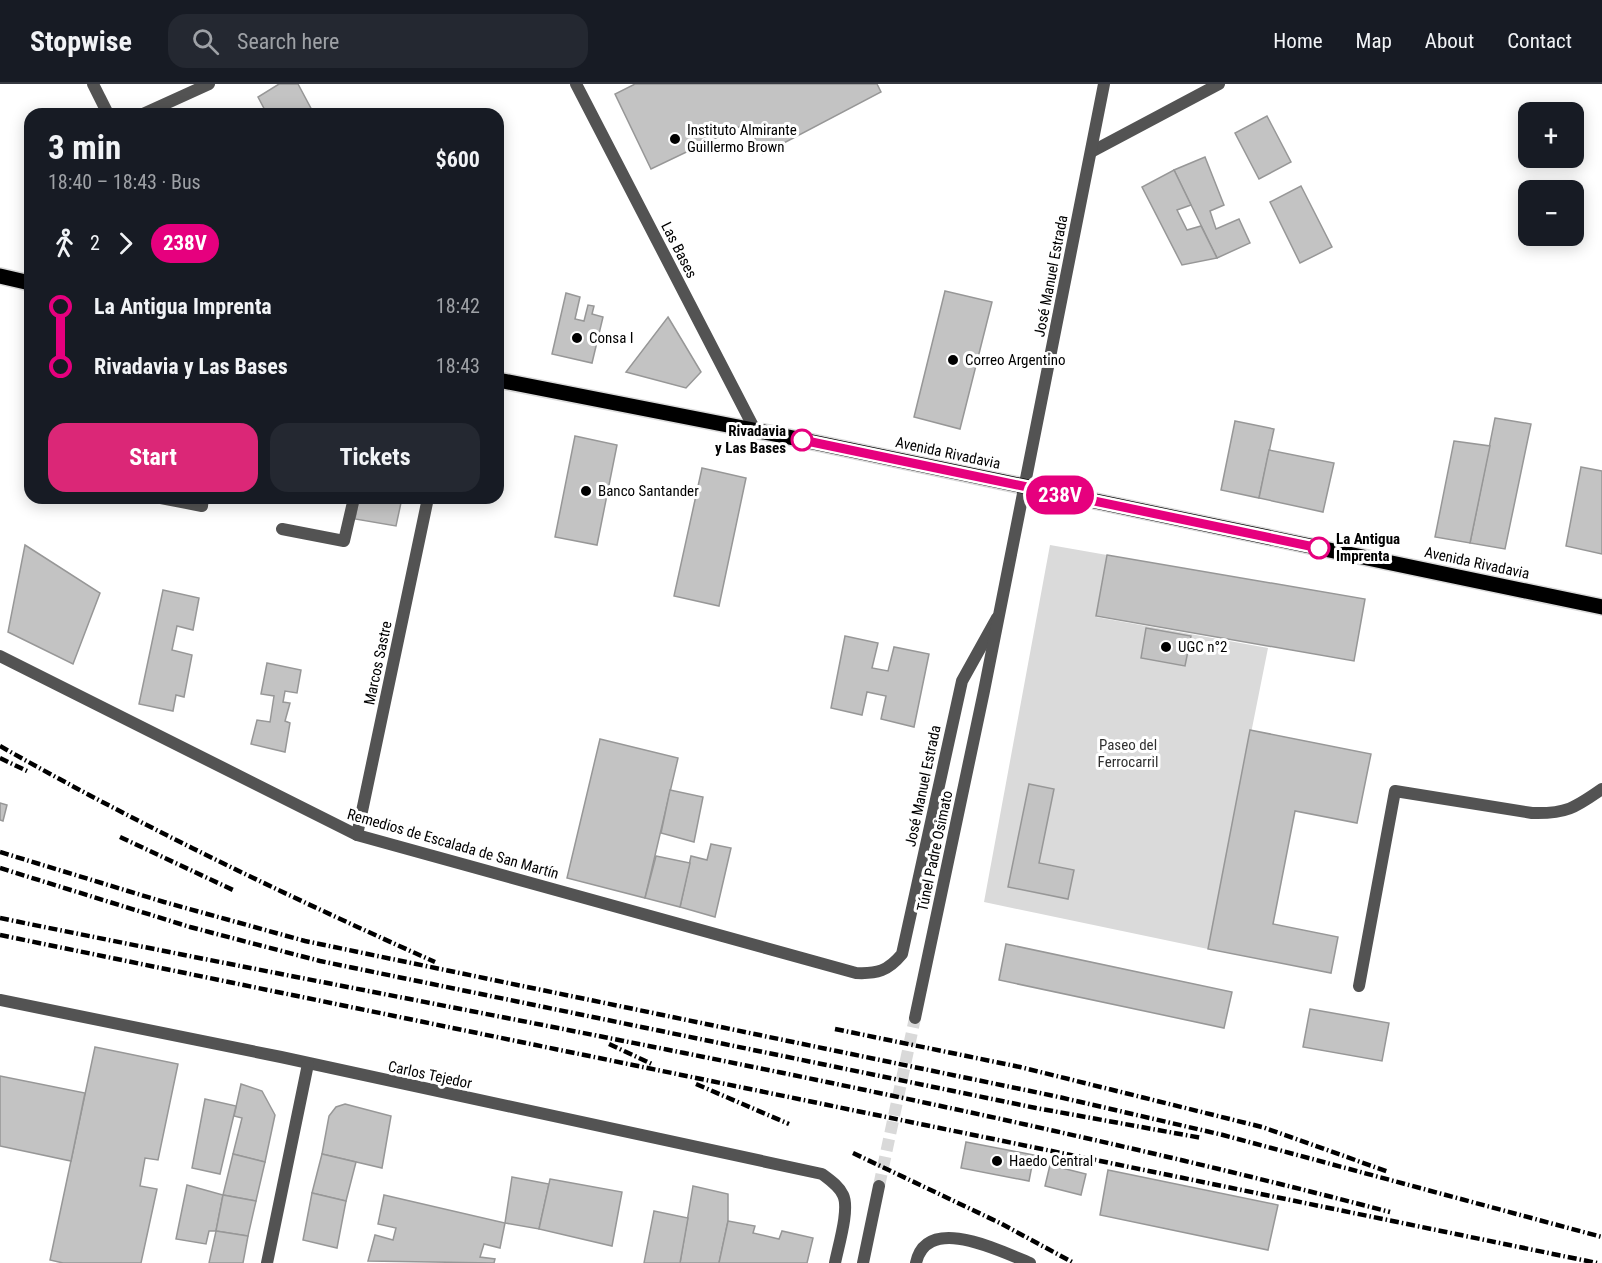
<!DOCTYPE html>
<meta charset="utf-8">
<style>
:root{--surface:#171b24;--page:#242831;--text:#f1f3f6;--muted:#9ea1a6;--line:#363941;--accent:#db2777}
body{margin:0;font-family:"Roboto Condensed",sans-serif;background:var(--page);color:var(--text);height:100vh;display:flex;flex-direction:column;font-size:22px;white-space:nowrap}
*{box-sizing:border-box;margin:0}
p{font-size:20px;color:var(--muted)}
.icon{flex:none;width:33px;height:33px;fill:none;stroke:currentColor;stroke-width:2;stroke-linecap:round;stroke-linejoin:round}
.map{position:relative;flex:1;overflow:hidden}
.panel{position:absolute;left:24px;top:24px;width:480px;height:396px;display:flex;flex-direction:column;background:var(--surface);border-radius:18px;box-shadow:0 3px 15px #0003}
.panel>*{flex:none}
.badge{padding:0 12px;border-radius:20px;font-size:21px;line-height:39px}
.buttons{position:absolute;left:1518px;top:18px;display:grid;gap:12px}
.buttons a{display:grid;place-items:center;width:66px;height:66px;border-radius:12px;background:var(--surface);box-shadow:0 3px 15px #0003;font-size:30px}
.map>.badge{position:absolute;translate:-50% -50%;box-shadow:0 0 0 3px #fff}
.legs{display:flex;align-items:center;gap:9px;height:66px;padding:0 24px;font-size:20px}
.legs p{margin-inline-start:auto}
.summary{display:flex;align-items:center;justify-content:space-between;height:102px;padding:0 24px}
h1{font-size:33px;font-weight:700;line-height:45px}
.button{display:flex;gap:12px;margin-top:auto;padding:12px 24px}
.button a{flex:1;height:69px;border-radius:18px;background:var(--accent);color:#fff;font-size:24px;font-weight:700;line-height:69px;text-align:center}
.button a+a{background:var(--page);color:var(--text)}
ul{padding:0 24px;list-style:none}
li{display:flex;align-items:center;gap:21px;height:60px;font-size:22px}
li i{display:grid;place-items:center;width:9px;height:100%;margin:0 8px;background:currentColor}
li i::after{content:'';width:15px;height:15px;margin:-8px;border:4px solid;border-radius:50%;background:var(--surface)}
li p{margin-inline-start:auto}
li:first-child i{background:linear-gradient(#0000 50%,currentColor 0)}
li:last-child i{background:linear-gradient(currentColor 50%,#0000 0)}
header{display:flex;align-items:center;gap:36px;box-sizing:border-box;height:84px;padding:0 30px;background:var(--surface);border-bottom:2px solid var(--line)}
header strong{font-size:28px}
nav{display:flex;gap:33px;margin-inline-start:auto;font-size:21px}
.search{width:420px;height:54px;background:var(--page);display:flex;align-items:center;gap:15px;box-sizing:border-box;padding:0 21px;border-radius:18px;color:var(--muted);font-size:22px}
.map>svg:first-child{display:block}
.green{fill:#dadada}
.building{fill:#c3c3c3;stroke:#979797;stroke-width:1.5}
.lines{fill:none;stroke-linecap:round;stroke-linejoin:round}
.tertiary-tunnel{stroke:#d9d9d9;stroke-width:12;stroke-dasharray:12 6;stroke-linecap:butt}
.primary-casing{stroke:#dbdbdb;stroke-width:18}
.service{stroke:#535353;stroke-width:12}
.minor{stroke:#535353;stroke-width:12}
.tertiary{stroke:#535353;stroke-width:12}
.primary{stroke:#000;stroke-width:15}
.rail{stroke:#000;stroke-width:4.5;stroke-dasharray:9 3 1.5 3;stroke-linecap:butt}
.line-1-casing{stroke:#fff;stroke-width:14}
.line-1{stroke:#e6007e;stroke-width:9}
.poi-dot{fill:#000;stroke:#fff;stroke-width:2}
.stop-1-dot{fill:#fff;stroke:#e6007e;stroke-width:3}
.labels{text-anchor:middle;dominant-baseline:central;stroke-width:6;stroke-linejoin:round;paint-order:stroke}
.poi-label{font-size:15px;fill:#000;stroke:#fff;text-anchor:start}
.street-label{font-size:15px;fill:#000;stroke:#fff}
.stop-label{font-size:15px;font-weight:bold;fill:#000;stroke:#fff;text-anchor:end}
.park-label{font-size:15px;fill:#313131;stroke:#fff}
</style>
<header>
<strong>Stopwise</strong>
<div class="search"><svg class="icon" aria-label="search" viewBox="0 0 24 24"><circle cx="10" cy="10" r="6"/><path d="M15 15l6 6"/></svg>Search here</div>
<nav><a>Home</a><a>Map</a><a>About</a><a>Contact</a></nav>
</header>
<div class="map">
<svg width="1602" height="1179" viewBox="0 0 1602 1179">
<rect width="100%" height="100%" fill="#fff"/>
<polygon class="green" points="1050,461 1107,471 1096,533 1268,564 1208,865 984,818"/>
<g class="building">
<polygon points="279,0 298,0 314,30 267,30 258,13"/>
<polygon points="635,0 877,0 881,8 763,70 747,39 651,85 615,10"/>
<polygon points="1267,32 1291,78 1259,95 1235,49"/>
<polygon points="1205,73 1224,121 1210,127 1216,145 1239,135 1250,159 1217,174 1174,86"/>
<polygon points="1174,86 1191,121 1177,126 1187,146 1201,142 1217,174 1182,181 1142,103"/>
<polygon points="1301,102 1332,163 1300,179 1270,118"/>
<polygon points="945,207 992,218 960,345 914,333"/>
<polygon points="566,209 580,213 575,235 584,237 588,221 594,222 592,230 603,233 592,279 552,270"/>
<polygon points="668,233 701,288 686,304 626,288"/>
<polygon points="1495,334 1531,340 1505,465 1470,459"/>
<polygon points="1235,337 1274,345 1259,414 1221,406"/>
<polygon points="575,352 617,361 597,461 555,453"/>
<polygon points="1454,357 1490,362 1470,459 1435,453"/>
<polygon points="1269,366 1334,379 1323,428 1259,414"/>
<polygon points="1581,383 1602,387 1602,470 1566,462"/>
<polygon points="702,384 746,394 719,522 674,512"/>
<polygon points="359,414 402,414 396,442 355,435"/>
<polygon points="25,461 100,509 73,580 8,548"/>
<polygon points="1107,471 1365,515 1354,577 1096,532"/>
<polygon points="163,506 199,514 193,546 177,542 172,566 192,571 184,613 176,611 173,627 139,620"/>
<polygon points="1146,544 1191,552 1185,582 1141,574"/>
<polygon points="845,552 878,559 872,584 888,587 894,563 929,570 914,643 881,635 886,612 867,608 862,631 831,624"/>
<polygon points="267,579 301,586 297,609 285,607 283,618 290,619 285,637 290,639 285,668 251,660 257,636 270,638 274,612 261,610"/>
<polygon points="1250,646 1371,670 1357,739 1295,727 1273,840 1338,853 1331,889 1208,865"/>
<polygon points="600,655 678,674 645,814 567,794"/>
<polygon points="1029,700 1054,705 1039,779 1074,786 1068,815 1008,803"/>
<polygon points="670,706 703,713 694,758 661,749"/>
<polygon points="0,719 7,721 3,737 0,736"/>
<polygon points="711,760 731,764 715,833 680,823 691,772 707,776"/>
<polygon points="656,772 690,779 680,823 645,814"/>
<polygon points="1006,860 1232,908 1224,944 999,896"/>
<polygon points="1310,925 1389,939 1382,977 1303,963"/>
<polygon points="95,963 178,980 158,1076 145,1074 140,1102 157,1105 141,1179 63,1179 50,1176"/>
<polygon points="0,992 85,1009 71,1077 0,1062"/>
<polygon points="241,1000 262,1007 275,1031 265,1078 233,1070 242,1034 234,1032"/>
<polygon points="205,1015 236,1022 220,1090 192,1084"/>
<polygon points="345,1020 391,1032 382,1084 322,1070 329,1032 336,1023"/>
<polygon points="966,1058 1034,1071 1029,1097 961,1084"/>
<polygon points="233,1070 265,1078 256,1117 223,1111"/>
<polygon points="322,1070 356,1078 346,1117 312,1109"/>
<polygon points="1050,1081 1086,1090 1081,1111 1045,1102"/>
<polygon points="1108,1086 1278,1121 1268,1166 1100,1131"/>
<polygon points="512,1093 549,1100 539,1145 505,1139"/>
<polygon points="550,1095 622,1108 612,1162 539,1145"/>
<polygon points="187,1101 223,1111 216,1147 209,1147 206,1160 176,1155"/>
<polygon points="693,1102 728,1110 728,1137 719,1179 680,1179"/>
<polygon points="312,1109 346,1117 337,1164 303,1156"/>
<polygon points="223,1111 256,1117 248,1152 216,1147"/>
<polygon points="384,1111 505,1139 500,1164 484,1160 480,1173 495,1175 494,1179 368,1177 375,1151 393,1156 396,1144 378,1140"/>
<polygon points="654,1127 688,1134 680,1179 644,1179"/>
<polygon points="728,1137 755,1142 753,1149 779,1155 782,1147 813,1154 807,1179 719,1179"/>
<polygon points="216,1147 248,1152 243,1179 209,1179"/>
</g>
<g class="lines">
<polyline class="tertiary-tunnel" points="879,1102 915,934"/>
<g class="primary-casing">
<g id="primary">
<polyline points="0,192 30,199"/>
<polyline points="498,296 779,351 1602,523"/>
</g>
</g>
<g class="service">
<polyline points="161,414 202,422 203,414"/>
<polyline points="282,445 344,457 354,414"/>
<path d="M1359,902L1395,707L1532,729C1566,730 1575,724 1602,705"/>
<path d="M916,1179C927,1129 1002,1168 1030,1179"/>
</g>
<g class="minor">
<polyline points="93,0 108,30"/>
<polyline points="576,0 755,346"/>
<polyline points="143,30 209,0"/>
<polyline points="1091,68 1219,0"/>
<path d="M0,572L357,751L856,889C877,890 888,887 902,870L962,597L997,534"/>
<polyline points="357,751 428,414"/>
<path d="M0,916L281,973L822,1090C830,1096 839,1102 843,1111C850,1125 838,1163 835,1179"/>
<polyline points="267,1179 308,980"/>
</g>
<g class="tertiary">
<polyline points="915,934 984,607 1104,0"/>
<polyline points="863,1179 879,1102"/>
</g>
<use href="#primary" class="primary"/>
<g class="rail">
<path d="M0,662C141,742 287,812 435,878"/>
<polyline points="0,674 27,687"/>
<polyline points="120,753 233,806"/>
<polyline points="0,768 164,818 305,857 1059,1013 1223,1051 1602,1153"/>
<polyline points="0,784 190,843 320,877 1036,1024 1202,1054"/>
<path d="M0,834C464,929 932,1008 1390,1128"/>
<polyline points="0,851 1597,1179"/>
<polyline points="835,945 1020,983 1262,1043 1389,1088"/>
<polyline points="609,960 652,980"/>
<polyline points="696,1000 789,1040"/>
<polyline points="853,1069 1000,1139 1074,1179"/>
</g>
</g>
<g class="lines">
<g class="line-1-casing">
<polyline id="line-1" points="802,356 1319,464"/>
</g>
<use href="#line-1" class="line-1"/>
</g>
<g class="poi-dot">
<circle cx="675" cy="55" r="6"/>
<circle cx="577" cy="254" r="6"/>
<circle cx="953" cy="276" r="6"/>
<circle cx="586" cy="407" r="6"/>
<circle cx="1166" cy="563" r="6"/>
<circle cx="997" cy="1077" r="6"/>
</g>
<g class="stop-1-dot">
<circle cx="802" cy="356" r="10"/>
<circle cx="1319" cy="464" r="10"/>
</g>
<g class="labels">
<g class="poi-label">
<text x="687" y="46">Instituto Almirante<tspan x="687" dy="17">Guillermo Brown</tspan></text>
<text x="589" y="254">Consa I</text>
<text x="965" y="276">Correo Argentino</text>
<text x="598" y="407">Banco Santander</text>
<text x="1178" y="563">UGC n°2</text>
<text x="1009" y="1077">Haedo Central</text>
</g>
<g class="street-label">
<text transform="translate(679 166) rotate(63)">Las Bases</text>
<text transform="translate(1051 192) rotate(-79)">José Manuel Estrada</text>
<text transform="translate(948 369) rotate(12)">Avenida Rivadavia</text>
<text transform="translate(1477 479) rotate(12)">Avenida Rivadavia</text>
<text transform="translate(378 579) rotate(-78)">Marcos Sastre</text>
<text transform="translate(923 702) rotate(-78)">José Manuel Estrada</text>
<text transform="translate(453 760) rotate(16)">Remedios de Escalada de San Martín</text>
<text transform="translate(935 767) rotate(-78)">Túnel Padre Osimato</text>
<text transform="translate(430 991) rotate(12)">Carlos Tejedor</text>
</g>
<g class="stop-label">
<text x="786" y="347">Rivadavia<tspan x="786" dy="17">y Las Bases</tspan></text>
<text x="1336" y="455" text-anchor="start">La Antigua<tspan x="1336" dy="17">Imprenta</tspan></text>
</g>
<g class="park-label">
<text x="1128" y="661">Paseo del<tspan x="1128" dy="17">Ferrocarril</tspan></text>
</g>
</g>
</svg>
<div class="buttons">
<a>+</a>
<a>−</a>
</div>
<b class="badge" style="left:1060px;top:411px;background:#e6007e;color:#fff">238V</b>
<section class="panel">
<div class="summary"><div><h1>3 min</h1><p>18:40 – 18:43 · Bus</p></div><b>$600</b></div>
<div class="legs"><svg class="icon" aria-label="walk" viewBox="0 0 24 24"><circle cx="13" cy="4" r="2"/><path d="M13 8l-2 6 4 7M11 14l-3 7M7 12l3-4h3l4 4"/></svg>2<svg class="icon" aria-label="forward" viewBox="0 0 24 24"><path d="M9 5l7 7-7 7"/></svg><b class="badge" style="background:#e6007e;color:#fff">238V</b></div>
<ul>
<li><i style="color:#e6007e"></i><b>La Antigua Imprenta</b><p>18:42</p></li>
<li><i style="color:#e6007e"></i><b>Rivadavia y Las Bases</b><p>18:43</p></li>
</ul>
<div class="button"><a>Start</a><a>Tickets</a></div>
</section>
</div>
